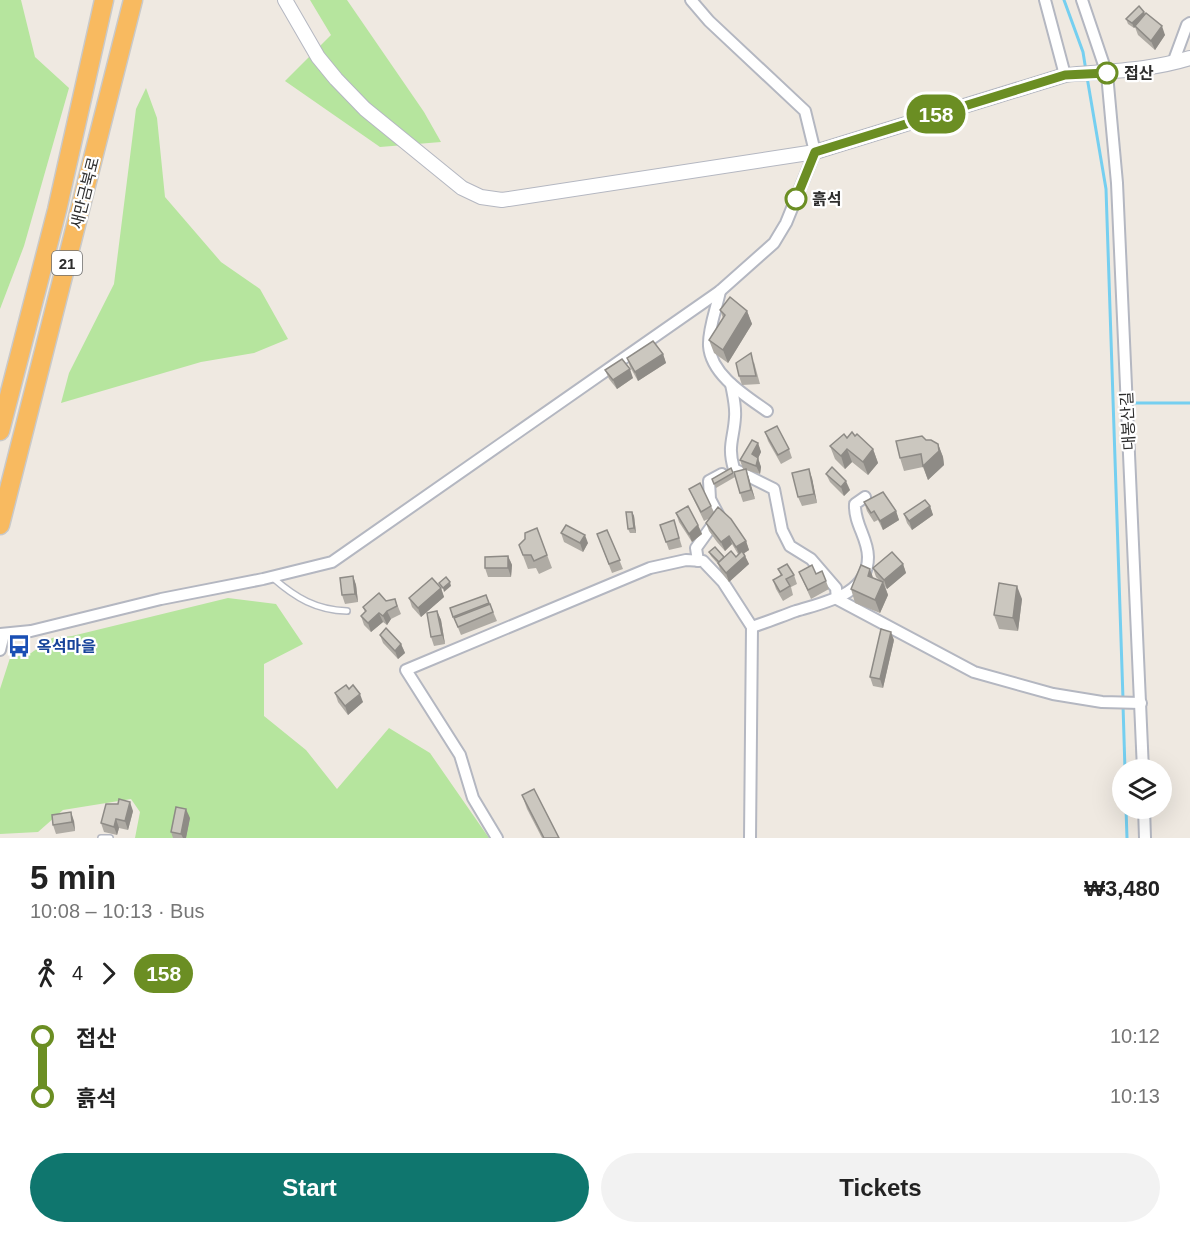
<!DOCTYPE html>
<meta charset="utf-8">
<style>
:root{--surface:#fff;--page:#f2f2f2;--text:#222;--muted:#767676;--accent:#0f766e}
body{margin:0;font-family:Arial,"Noto Sans KR",sans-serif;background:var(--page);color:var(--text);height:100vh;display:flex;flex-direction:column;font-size:22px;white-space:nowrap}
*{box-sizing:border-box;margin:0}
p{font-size:20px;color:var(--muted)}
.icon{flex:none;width:33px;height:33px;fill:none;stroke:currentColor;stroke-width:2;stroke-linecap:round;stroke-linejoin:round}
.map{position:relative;height:838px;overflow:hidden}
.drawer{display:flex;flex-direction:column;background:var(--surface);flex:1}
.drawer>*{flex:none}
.badge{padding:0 12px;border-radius:20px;font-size:21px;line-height:39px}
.buttons{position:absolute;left:1112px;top:759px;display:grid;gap:12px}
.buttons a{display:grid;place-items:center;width:60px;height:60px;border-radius:50%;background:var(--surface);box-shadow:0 6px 24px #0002;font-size:30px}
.map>.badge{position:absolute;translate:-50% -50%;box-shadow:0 0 0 3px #fff}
.legs{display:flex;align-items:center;gap:9px;height:66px;padding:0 30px;font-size:20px}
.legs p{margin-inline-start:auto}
.summary{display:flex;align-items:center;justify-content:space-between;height:102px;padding:0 30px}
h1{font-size:33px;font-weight:800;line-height:45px}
.primary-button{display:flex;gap:12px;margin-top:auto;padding:12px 30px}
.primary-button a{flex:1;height:69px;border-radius:36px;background:var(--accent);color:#fff;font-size:24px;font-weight:800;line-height:69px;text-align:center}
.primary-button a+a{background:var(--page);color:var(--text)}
ul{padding:0 30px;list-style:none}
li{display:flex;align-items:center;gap:21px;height:60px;font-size:22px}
li i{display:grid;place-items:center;width:9px;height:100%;margin:0 8px;background:currentColor}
li i::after{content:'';width:15px;height:15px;margin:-8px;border:4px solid;border-radius:50%;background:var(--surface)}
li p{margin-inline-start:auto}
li:first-child i{background:linear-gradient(#0000 50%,currentColor 0)}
li:last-child i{background:linear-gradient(currentColor 50%,#0000 0)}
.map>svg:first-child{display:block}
.green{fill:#b6e59e}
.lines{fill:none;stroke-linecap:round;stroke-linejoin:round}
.stream{stroke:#75cff0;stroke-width:3}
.service-casing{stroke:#b4b7c1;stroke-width:8}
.minor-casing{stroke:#b4b7c1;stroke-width:14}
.tertiary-casing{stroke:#b4b7c1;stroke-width:16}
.trunk-casing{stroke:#c9c9c9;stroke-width:21}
.service{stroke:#fff;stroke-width:5}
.minor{stroke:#fff;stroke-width:10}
.tertiary{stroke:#fff;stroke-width:14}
.trunk{stroke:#f8ba60;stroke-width:18}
.wall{fill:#afaba4}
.shaded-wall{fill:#8e8b86}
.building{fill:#cbc7bf;stroke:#8e8b86;stroke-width:1.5}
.line-1-casing{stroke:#fff;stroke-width:14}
.line-1{stroke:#6b8e23;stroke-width:9}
.stop-1-dot{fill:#fff;stroke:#6b8e23;stroke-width:3}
.labels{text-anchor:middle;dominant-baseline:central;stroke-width:4.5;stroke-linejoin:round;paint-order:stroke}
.shield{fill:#fff;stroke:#6d6d6d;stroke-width:1.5}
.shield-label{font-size:15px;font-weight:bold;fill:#2e2e2e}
.stop-label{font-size:16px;font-weight:bold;fill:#2e2e2e;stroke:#fff;text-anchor:start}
.street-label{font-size:16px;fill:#2e2e2e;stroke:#fff}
.transit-label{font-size:16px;font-weight:bold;fill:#164399;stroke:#fff;text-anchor:start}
</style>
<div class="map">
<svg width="1190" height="838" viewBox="0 0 1190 838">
<rect width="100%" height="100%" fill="#efe9e1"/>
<g class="green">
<polygon points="0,0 21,0 35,57 69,88 24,246 0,309"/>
<polygon points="310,0 347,0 424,112 441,142 380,147 285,81 331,35"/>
<polygon points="146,88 157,118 165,197 221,262 260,289 288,339 254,353 201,362 61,403 69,373 114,284 136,109"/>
<polygon points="228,598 276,604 303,644 264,664 264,716 306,750 337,789 389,728 430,753 489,838 135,838 140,812 131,799 63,810 38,832 0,834 0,689 10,658 31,653 52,638 72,636"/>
</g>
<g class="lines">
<g class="stream">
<polyline points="1064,0 1083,52 1086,71"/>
<polyline points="1087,77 1106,189 1123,699"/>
<polyline points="1134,403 1190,403"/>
<polyline points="1123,705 1125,770"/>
<polyline points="1126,808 1127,838"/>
</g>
<g class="service-casing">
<g id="service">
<path d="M273,578C296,598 316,610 347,611"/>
<polyline points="101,838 110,838"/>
</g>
</g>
<g class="minor-casing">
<g id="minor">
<polyline points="1045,0 1065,75"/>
<polyline points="1082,0 1107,74 1117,183 1143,770"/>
<polyline points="1173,63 1187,25 1190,23"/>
<path d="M720,291C717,307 708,329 709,346C711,375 746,396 767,411"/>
<path d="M731,384C733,395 736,406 735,417C734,438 727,446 734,469L774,489L782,530L790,546L811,559L836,588L837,599L974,672L1053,694L1102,702L1141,703"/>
<polyline points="698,561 696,548 719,516 710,499 709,481 722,474"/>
<polyline points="0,634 31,631 161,599 263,579 332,562 720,291 774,243 786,223 815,152 805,111 709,21 691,0"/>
<polyline points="0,650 4,634"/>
<polyline points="1144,808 1145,838"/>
<path d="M497,838L473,798L460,755L406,670L650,568L686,560L703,561L723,582L752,627C767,622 782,616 796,611C825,602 868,595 868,557C868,538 854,524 855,504L865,497"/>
<polyline points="750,838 752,627"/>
</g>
</g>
<g class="tertiary-casing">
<path id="tertiary" d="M285,0L318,57L336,79L365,109L462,188L481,197L502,200L815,152L1065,75C1107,71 1149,71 1190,58"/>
</g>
<g class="trunk-casing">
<g id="trunk">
<polyline points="0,431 57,210 104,0"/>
<polyline points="0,525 133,0"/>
</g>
</g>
<use href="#service" class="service"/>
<use href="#minor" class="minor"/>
<use href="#tertiary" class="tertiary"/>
<use href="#trunk" class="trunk"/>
</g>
<g class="wall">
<polygon points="1145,14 1165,35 1155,50 1138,35 1135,27 1134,28 1128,24 1126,19"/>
<polygon points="720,310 747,311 752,324 728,363 714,353 709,340 723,318"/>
<polygon points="663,354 666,363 638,381 630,367 627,358"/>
<polygon points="754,362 760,384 742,385 739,376"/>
<polygon points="605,370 633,378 617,389 609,379"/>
<polygon points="765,432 789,449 792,458 781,464 768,441"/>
<polygon points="855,436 873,449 878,463 868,475 852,462 845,469 835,459 830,446"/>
<polygon points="758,443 761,452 758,458 761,467 760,474 746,470 755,499 743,502 740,493 745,469 743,469 740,460"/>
<polygon points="938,444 943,457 944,465 928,480 923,467 904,471 900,458"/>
<polygon points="733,473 735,477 716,488 712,479"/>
<polygon points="826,474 850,490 844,496 830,482"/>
<polygon points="812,478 817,503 802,506 798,497"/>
<polygon points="689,489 711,506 714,512 746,541 749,550 744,553 745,556 749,564 729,582 721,572 718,564 711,556 709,552 724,557 736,557 738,554 732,544 725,551 717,542 709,531 706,523 710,518 704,521 693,498"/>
<polygon points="864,502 896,511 899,520 883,530 878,520 874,522 867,511"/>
<polygon points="930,506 933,515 912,530 907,523 904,514"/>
<polygon points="632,512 634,516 636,533 630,533 628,529"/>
<polygon points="676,513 698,525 702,534 692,542 679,522"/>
<polygon points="674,520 682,547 669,550 660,525"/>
<polygon points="537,528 552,568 539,574 536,568 528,569 519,545"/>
<polygon points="607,530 623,569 612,573 597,534"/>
<polygon points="561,533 588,543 583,552 564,542"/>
<polygon points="508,556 512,565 511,577 488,577 485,568"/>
<polygon points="903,564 906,573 887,589 885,586 888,595 880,613 855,603 851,589 874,578 880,581 876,577 873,568"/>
<polygon points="778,569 794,575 797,584 791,587 793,595 783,601 776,589 773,580 781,576"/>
<polygon points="799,572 816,574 826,581 829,589 811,599"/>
<polygon points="353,576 356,585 358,602 345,604 342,595"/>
<polygon points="441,588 444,597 421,617 412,607 409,598"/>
<polygon points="486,595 497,621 461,635 450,608"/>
<polygon points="395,599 401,614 391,619 387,625 383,622 371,632 364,625 361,616 365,612 363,607"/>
<polygon points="1022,599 1018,631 999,629 994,615"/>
<polygon points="437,611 441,620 445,644 434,646 431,637"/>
<polygon points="380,635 401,644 405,653 398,659 383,643"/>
<polygon points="894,640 883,688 873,686 870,677"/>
<polygon points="349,689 363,702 348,715 338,702 335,693"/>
<polygon points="522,795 559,838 542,838 527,809"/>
<polygon points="133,811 128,830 119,828 117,835 104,832 101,823"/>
<polygon points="190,818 186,838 173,838 171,832"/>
<polygon points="74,821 75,831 56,834 53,825"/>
</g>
<g class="shaded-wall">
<polygon points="1144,12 1146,16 1134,28 1132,23"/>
<polygon points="1162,26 1165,35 1155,50 1151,41"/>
<polygon points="747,311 752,324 728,363 723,350"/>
<polygon points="663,354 666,363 638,381 635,372"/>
<polygon points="630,369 633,378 617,389 613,380"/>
<polygon points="758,443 761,452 756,463 752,454"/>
<polygon points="938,444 943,457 944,465 928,480 923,466"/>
<polygon points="847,449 852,462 845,469 841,456"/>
<polygon points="873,449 878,463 868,475 863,462"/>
<polygon points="758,458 761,467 760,474 756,466"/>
<polygon points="746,469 749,478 755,499 751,490"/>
<polygon points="809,469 812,478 817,503 814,494"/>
<polygon points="846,481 850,490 844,496 841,487"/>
<polygon points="930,506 933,515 912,530 909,521"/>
<polygon points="896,511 899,520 883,530 880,521"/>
<polygon points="632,512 634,516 636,533 634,528"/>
<polygon points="698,525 702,534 692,542 689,534"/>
<polygon points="585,535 588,543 583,552 580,543"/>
<polygon points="729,536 732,544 725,551 721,542"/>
<polygon points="746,541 749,550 740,556 736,547"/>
<polygon points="508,556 512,565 511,577 508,568"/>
<polygon points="745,556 749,564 729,582 726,573"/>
<polygon points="903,564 906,573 887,589 884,580"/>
<polygon points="870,569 875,583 868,576"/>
<polygon points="353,576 356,585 358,602 355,594"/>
<polygon points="450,582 451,586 444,592 443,588"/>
<polygon points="883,582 888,595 880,613 875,600"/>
<polygon points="1017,586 1022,599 1018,631 1013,618"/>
<polygon points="441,588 444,597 421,617 418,608"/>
<polygon points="387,611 391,619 387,625 383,616"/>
<polygon points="437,611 441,620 445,644 442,635"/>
<polygon points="379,613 383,622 371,632 368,623"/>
<polygon points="891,632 894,640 883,688 880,679"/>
<polygon points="401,644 405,653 398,659 395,651"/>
<polygon points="360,694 363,702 348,715 345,706"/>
<polygon points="130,802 133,811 128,830 125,821"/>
<polygon points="186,809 190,818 186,838 183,838 181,834"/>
<polygon points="71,812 74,821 75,831 72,822"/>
<polygon points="116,819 119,828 117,835 114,827"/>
</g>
<g class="building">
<polygon points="1139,6 1144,12 1132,23 1126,19"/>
<polygon points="1146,13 1162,26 1151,41 1135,26"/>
<polygon points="730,297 747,311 723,350 709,340 725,315 720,310"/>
<polygon points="653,341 663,354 635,372 627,358"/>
<polygon points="751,353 756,376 739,376 736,363"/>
<polygon points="622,359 630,369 613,380 605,370"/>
<polygon points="777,426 789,449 778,455 765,432"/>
<polygon points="852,432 855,436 857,434 873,449 863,462 847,449 841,456 830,446 844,434 847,438"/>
<polygon points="922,436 926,440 931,440 938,444 939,451 923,466 921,454 900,458 896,441"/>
<polygon points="752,440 758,443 752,454 758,458 756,466 740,460"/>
<polygon points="832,467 846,481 841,487 826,474"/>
<polygon points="731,468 733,473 714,484 712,479"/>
<polygon points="746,469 751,490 740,493 734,472"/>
<polygon points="809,469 814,494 798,497 792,473"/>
<polygon points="700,483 711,506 701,512 689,489"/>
<polygon points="883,492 896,511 880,521 874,511 871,513 864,502"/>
<polygon points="925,500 930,506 909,521 904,514"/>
<polygon points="688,506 698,525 689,534 676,513"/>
<polygon points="718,507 731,519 746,541 736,547 729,536 721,542 706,523"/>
<polygon points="626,512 632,512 634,528 628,529"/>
<polygon points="674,520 679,538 666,542 660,525"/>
<polygon points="566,525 585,535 580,543 561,533"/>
<polygon points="537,528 547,555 534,561 531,555 523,555 519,545 525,539 525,533"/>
<polygon points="607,530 620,560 609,564 597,534"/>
<polygon points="715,547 724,557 719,562 709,552"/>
<polygon points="731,551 736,557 742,551 745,556 726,573 718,563"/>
<polygon points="892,552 903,564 884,580 873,568"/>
<polygon points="508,556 508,568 485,568 485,557"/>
<polygon points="787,564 794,575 786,579 790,586 780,592 773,580 782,575 778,569"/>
<polygon points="812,565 816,574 822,571 826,581 808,590 799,572"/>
<polygon points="861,565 870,569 868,576 883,582 875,600 851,589"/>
<polygon points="353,576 355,594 342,595 340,578"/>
<polygon points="446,577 450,582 443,588 439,583"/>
<polygon points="432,578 441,588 418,608 409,598"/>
<polygon points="999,583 1017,586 1013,618 994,615"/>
<polygon points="379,593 386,601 395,599 397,606 387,611 383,616 379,613 368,623 361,616 366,611 363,607"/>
<polygon points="486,595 489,603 453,617 450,608"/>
<polygon points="490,604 493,612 458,627 454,618"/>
<polygon points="437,611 442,635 431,637 427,613"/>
<polygon points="386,628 401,644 395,651 380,635"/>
<polygon points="881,629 891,632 880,679 870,677"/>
<polygon points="346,685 349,689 353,685 360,694 345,706 335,693"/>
<polygon points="534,789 559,838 544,838 522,795"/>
<polygon points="119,799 130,802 125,821 116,819 114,827 101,823 106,804 118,804"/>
<polygon points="176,807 186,809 181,834 171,832"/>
<polygon points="71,812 72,822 53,825 52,815"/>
</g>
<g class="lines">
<g class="line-1-casing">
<polyline id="line-1" points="796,199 815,152 1065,75 1107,73"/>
</g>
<use href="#line-1" class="line-1"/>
</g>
<defs>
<g id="bus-bare" transform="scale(1.8)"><path d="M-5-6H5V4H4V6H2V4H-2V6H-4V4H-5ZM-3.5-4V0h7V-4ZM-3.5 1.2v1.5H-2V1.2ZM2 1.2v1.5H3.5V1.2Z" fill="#1a4fb4" stroke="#fff" stroke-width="2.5" paint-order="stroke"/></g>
</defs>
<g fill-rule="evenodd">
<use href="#bus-bare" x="19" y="646"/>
</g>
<g class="stop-1-dot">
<circle cx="1107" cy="73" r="10"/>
<circle cx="796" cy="199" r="10"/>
</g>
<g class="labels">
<rect class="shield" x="52" y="251" width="30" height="24" rx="4.5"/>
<g class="shield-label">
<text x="67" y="263">21</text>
</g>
<g class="stop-label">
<text x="1124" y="73">접산</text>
<text x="812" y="199">흙석</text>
</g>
<g class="street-label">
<text transform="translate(85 193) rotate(-76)">새만금북로</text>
<text transform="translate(1128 421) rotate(-93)">대봉산길</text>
</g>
<g class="transit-label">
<text x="37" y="646">옥석마을</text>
</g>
</g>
</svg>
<div class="buttons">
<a><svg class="icon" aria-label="layers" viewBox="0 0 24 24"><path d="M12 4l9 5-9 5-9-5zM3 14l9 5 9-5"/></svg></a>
</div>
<b class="badge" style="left:936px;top:114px;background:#6b8e23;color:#fff">158</b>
</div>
<section class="drawer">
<div class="summary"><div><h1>5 min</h1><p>10:08 – 10:13 · Bus</p></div><b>₩3,480</b></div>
<div class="legs"><svg class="icon" aria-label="walk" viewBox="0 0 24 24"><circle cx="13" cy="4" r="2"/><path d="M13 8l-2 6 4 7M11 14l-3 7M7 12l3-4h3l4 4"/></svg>4<svg class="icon" aria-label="forward" viewBox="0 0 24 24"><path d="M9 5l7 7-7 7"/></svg><b class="badge" style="background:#6b8e23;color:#fff">158</b></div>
<ul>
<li><i style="color:#6b8e23"></i><b>접산</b><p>10:12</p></li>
<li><i style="color:#6b8e23"></i><b>흙석</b><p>10:13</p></li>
</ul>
<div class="primary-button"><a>Start</a><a>Tickets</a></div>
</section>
